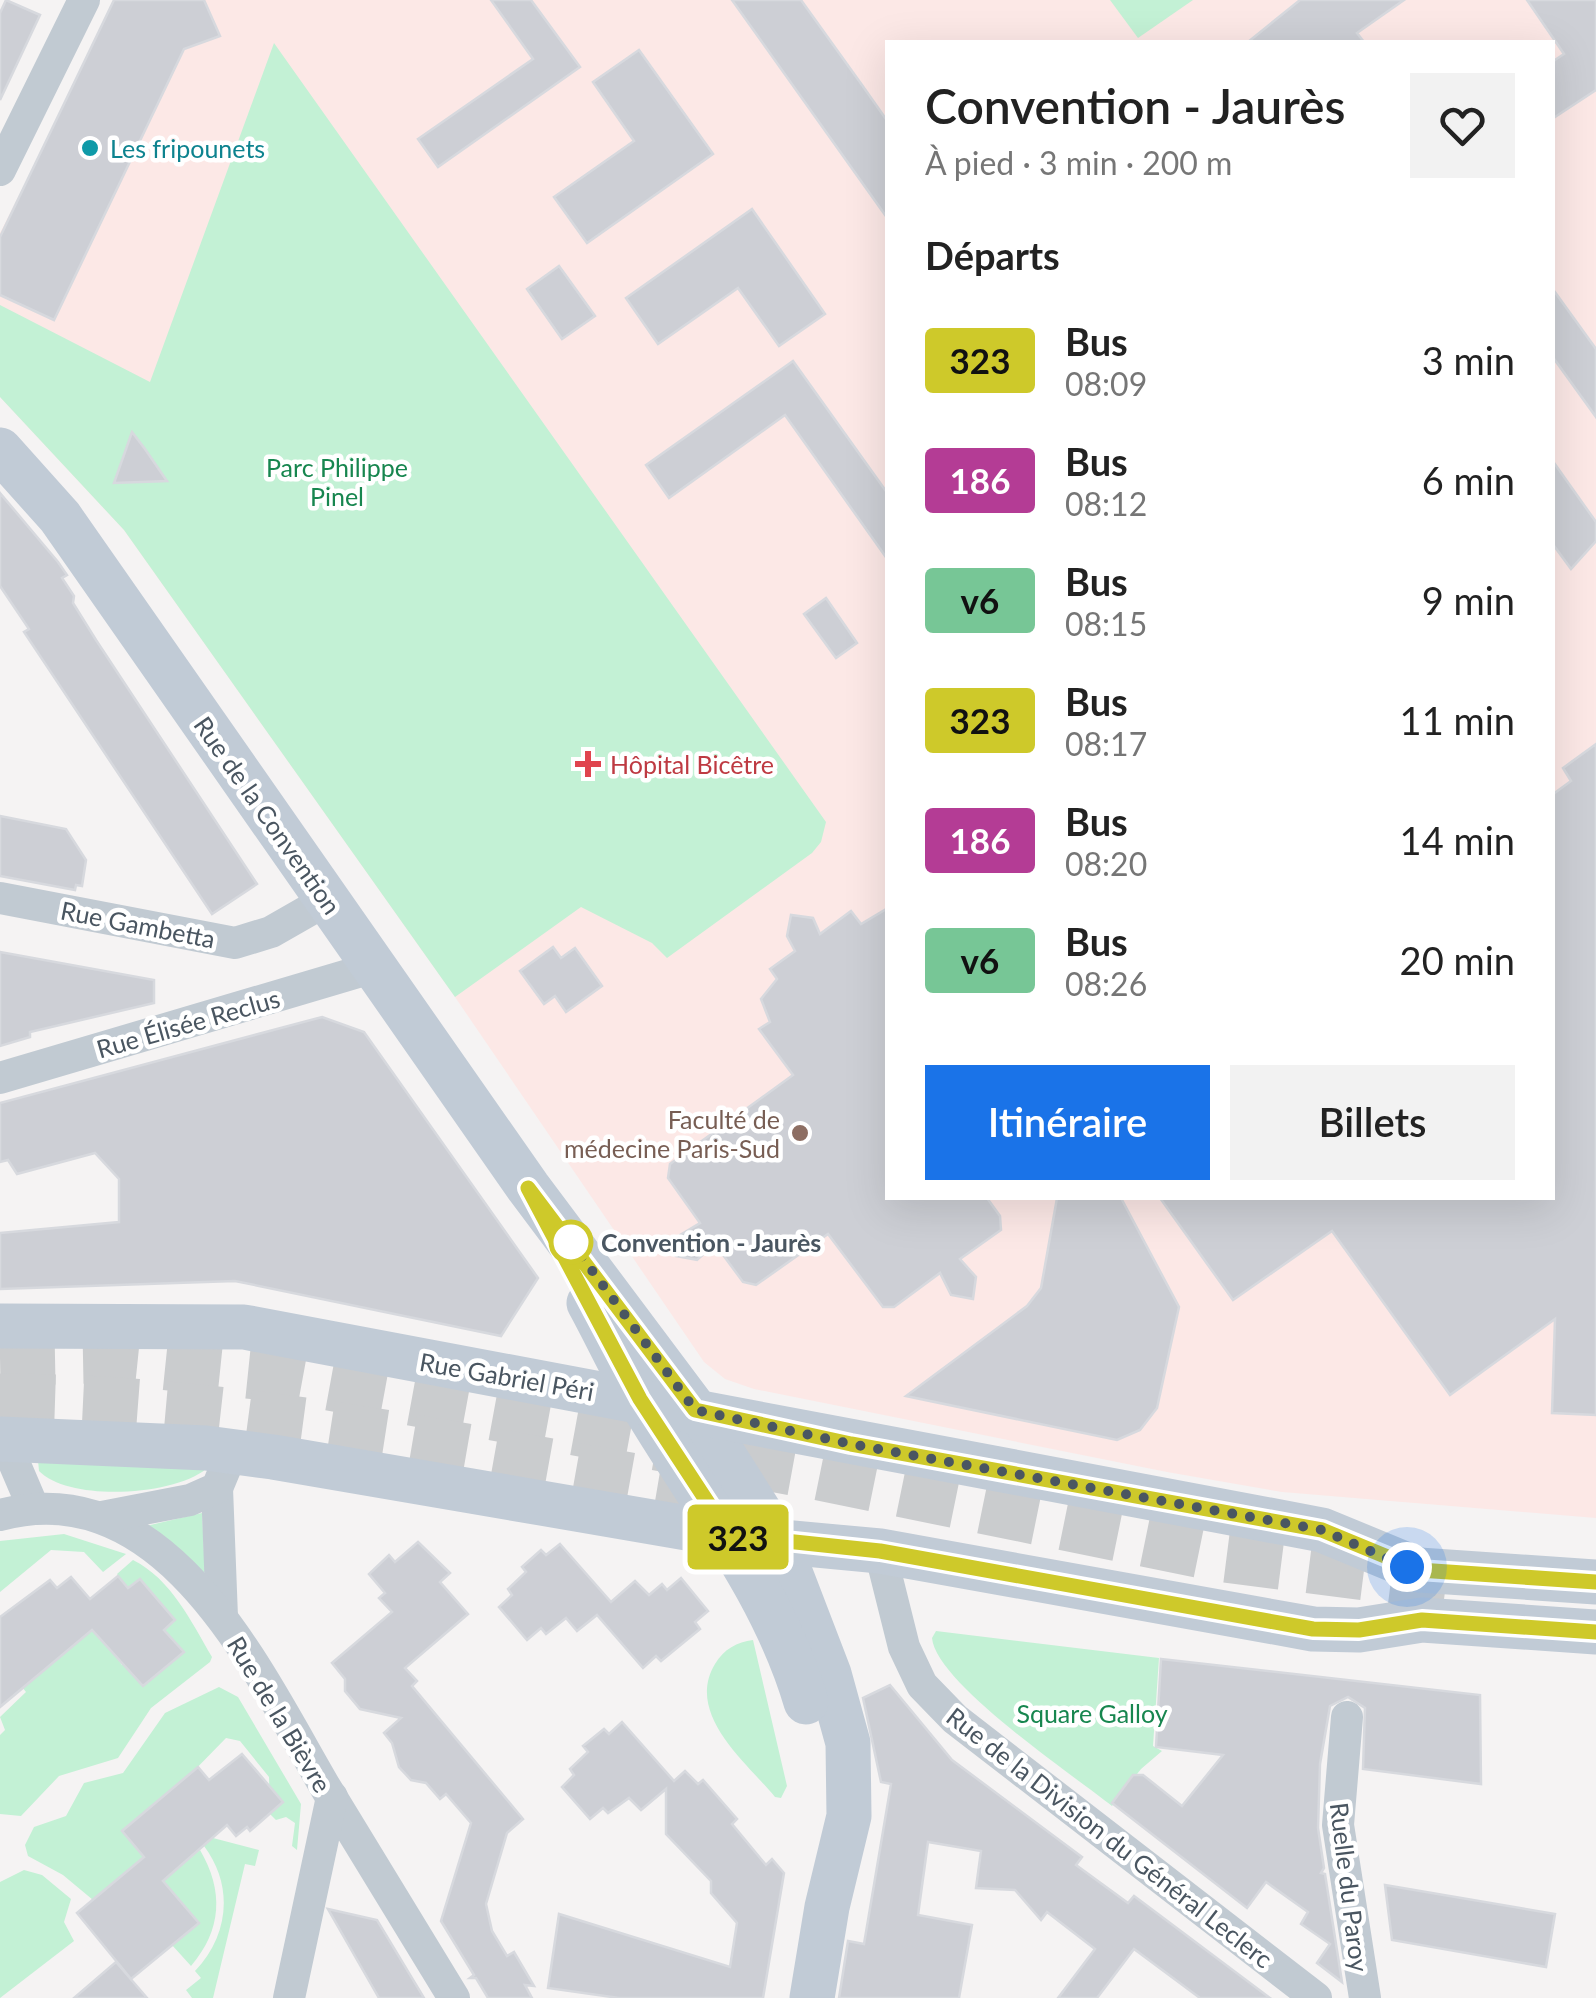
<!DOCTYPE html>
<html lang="fr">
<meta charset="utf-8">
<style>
:root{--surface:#fff;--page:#f2f2f2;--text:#222;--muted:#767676;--accent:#1a73e8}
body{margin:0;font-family:Lato,sans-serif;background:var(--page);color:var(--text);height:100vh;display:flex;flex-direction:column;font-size:38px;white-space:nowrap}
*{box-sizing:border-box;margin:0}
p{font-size:32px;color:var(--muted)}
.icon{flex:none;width:55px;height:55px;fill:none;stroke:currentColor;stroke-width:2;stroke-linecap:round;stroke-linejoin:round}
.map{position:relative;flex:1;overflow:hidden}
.details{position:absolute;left:885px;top:40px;width:670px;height:1160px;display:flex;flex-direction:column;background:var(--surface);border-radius:0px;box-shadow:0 10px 40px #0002}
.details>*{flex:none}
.badge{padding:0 20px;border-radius:8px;font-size:35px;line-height:65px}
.you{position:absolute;width:50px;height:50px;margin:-25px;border:8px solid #fff;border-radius:50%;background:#1a73e8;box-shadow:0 0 0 15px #1a73e833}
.map>.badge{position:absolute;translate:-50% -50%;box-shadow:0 0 0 5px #fff}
h2{padding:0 40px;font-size:38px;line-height:90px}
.round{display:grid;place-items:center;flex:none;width:105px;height:105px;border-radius:0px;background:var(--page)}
.headline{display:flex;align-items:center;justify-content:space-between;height:170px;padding:0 40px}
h1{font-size:48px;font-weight:600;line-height:75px}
.cta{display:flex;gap:20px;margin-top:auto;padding:20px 40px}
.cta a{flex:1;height:115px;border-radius:0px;background:var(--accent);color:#fff;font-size:40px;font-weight:600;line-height:115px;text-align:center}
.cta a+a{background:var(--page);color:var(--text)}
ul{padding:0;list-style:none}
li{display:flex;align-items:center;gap:30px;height:120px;padding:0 40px}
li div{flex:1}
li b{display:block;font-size:38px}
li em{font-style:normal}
li .badge{min-width:110px;font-weight:700;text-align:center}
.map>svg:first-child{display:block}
.medical{fill:#fce8e6;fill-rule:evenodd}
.green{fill:#c3f1d5}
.building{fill:#cdcfd5;stroke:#d7d9de;stroke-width:2.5}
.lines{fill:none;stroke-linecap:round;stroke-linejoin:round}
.motorway-tunnel{stroke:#caccce;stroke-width:55;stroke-dasharray:55 28;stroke-linecap:butt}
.minor{stroke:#c1cad2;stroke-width:32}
.secondary{stroke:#c1cbd6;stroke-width:45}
.line-casing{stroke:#fff;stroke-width:22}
.line{stroke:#cec92a;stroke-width:15}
.walk{stroke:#4a5661;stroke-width:10;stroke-dasharray:0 18}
.culture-dot{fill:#0f9aa8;stroke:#fff;stroke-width:4}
.health-dot{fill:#e0444e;stroke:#fff;stroke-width:4}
.education-dot{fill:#8d6e63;stroke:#fff;stroke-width:4}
.stop-dot{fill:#fff;stroke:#cec92a;stroke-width:5}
.labels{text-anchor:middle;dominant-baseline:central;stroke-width:9;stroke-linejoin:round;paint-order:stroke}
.culture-label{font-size:25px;fill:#0d838f;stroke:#fff;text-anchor:start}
.park-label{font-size:25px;fill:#17864f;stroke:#fff}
.health-label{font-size:25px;fill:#be3a42;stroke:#fff;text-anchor:start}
.street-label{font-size:25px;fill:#4a5661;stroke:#fff}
.education-label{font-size:25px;fill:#785e54;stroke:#fff;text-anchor:end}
.stop-label{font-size:25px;font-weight:bold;fill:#4a5661;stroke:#fff;text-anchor:start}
</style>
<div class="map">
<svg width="1596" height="1998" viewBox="0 0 1596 1998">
<rect width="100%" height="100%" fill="#f5f3f3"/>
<path class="medical" d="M118,0H1596V1518L1282,1492L1167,1472L754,1389L725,1379L704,1362L455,997L124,530L0,397V233ZM888,42H1552V1198H888Z"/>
<g class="green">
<polygon points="1110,0 1193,0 1138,38"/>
<polygon points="274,43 826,822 821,842 812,853 667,958 652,943 581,907 455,997 124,530 0,397 0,305 150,382"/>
<path d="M38,1460L206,1469C173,1496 69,1502 39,1471Z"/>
<polygon points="202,1513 205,1572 203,1574 146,1526"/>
<polygon points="64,1534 126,1554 103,1572 84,1552 51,1550 0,1592 0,1541"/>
<path d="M133,1560C171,1579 191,1621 212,1657L210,1662L151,1708L118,1758L59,1776L21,1816L0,1814V1735L5,1730L0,1717L26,1692L22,1687L88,1621L122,1665L175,1621L140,1579L128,1588L117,1574Z"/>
<path d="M936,1631L1159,1658L1153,1746L1162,1751L1141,1769L1112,1806C1073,1775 936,1683 932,1638Z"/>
<path d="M753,1640L787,1786L781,1798L775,1797C746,1762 685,1714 715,1664C724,1649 737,1642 753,1640Z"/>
<polygon points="219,1687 238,1697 301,1804 297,1850 292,1846 295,1823 286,1817 276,1820 270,1814 269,1777 240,1741 226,1738 185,1780 144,1857 93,1900 63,1875 28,1856 25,1845 34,1827 66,1816 84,1783 123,1773 165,1713"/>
<path d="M213,1838L259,1850L255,1866L245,1864L213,1998H192L186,1990L201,1978L195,1971C229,1935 234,1886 204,1846Z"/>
<path d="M200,1850C224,1891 222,1930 191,1966L172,1945L198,1922L163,1881Z"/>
<polygon points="24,1870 42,1875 71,1899 64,1922 74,1941 0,1998 0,1882"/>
</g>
<g class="building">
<polygon points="6,0 40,15 0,100 0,13"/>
<polygon points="114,0 204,0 220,36 184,49 54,320 0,295 0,237"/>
<polygon points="491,0 531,0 580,67 438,167 418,139 533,59"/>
<polygon points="732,0 801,0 862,85 888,122 888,219"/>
<polygon points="1300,0 1404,0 1357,33 1364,42 1248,42"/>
<polygon points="1527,0 1596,0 1596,90 1552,119 1552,62 1564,54"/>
<polygon points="639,50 713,154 587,243 554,197 634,141 593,82"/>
<polygon points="752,209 825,314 779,346 738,288 658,344 626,298"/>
<polygon points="559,266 595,316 562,339 527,289"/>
<polygon points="1552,288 1596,349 1596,417 1552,356"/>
<polygon points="793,361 888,494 888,560 785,415 669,498 646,465"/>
<polygon points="132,432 145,449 167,481 114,483"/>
<polygon points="1552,460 1596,522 1596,541 1571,569 1552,543"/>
<polygon points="0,493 58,562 67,575 62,578 74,596 73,603 96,640 257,884 212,914 24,632 29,629 0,586"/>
<polygon points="826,598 857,643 836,658 804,614"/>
<polygon points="1596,744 1596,1415 1552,1413 1555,1319 1450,1395 1332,1231 1233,1300 1160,1198 1552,1198 1552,795 1571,781 1563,768"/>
<polygon points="0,816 66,829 86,860 82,886 76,885 75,890 0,876"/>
<polygon points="888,908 888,1198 987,1198 1000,1216 1001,1230 960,1259 976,1277 973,1299 951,1295 940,1273 894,1307 883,1307 828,1234 756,1285 743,1282 715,1244 697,1260 676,1256 680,1235 700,1223 668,1178 670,1164 793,1075 759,1029 770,1022 761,999 777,979 770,969 795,951 787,936 791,915 813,918 820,934 851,911 861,924"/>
<polygon points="553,947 561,958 575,948 602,986 566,1012 555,996 544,1004 520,971"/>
<polygon points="0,952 154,980 154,1003 30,1032 30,1037 0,1046"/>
<polygon points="322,1017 364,1032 538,1278 501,1336 235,1281 0,1289 0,1233 119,1222 119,1179 95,1153 17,1174 8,1160 0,1162 0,1103"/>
<polygon points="1057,1198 1121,1198 1179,1307 1157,1408 1140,1430 1117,1440 906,1396 1027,1306 1041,1288"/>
<polygon points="418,1542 450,1573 440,1582 468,1614 405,1668 417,1681 412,1686 523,1819 507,1833 486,1904 492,1931 507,1956 514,1952 534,1986 525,1985 532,1998 488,1998 476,1978 470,1978 474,1975 441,1921 471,1823 446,1794 440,1799 426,1783 411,1780 399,1767 392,1743 384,1733 401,1718 360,1709 345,1691 345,1679 332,1663 392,1612 379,1598 385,1593 369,1574 389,1555 395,1562"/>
<polygon points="560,1544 611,1602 635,1581 649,1595 662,1584 667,1590 681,1578 708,1611 695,1622 700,1629 661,1661 656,1656 643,1668 597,1615 577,1631 566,1618 546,1634 541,1628 527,1640 499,1607 512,1595 508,1589 526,1572 522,1567 541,1550 546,1555"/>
<polygon points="118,1576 128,1588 140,1579 175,1620 164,1630 184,1652 143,1686 92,1630 0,1707 0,1617 50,1580 57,1588 71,1577 90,1599"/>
<polygon points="1161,1659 1480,1695 1481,1784 1363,1769 1365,1708 1348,1697 1330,1706 1320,1764 1318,1828 1324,1868 1321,1873 1325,1874 1342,1982 1317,1963 1330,1944 1301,1924 1308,1912 1266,1882 1247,1908 1112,1803 1133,1775 1143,1775 1182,1806 1223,1755 1156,1747"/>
<polygon points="890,1685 952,1760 1082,1857 1076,1865 1128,1903 1134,1896 1270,1998 1200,1998 1134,1949 1097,1998 1058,1998 1095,1949 1047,1912 1041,1920 1015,1890 976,1888 981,1851 928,1842 918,1915 972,1925 959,1998 839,1998 848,1941 864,1944 891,1784 881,1782 863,1698"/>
<polygon points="622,1722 674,1781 685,1771 698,1784 703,1780 737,1819 732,1824 766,1865 772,1859 784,1873 763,1998 619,1998 548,1988 559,1914 730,1967 737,1923 711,1893 711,1881 666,1834 666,1789 641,1810 629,1798 608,1813 603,1808 590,1819 562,1787 574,1775 570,1769 588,1752 583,1746 604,1729 609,1734"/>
<polygon points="242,1754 283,1802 250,1831 247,1827 236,1836 227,1825 163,1881 199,1923 131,1979 77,1913 144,1857 122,1831 198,1767 209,1780"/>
<polygon points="1385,1885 1555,1914 1546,1967 1392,1940"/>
<polygon points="328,1909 377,1920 424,1998 379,1998"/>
<polygon points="116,1962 147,1998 74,1998"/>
</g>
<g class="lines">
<g class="motorway-tunnel">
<polyline points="0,1358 102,1356 286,1375 815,1472 1217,1554 1453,1584"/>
<path d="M0,1401C251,1401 497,1460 743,1499"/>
</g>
<g class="minor">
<polyline points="0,170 84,0"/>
<polyline points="0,898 235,943 271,932 327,900"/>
<polyline points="0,1078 375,967"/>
<polyline points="4,1439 33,1507"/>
<polyline points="217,1488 222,1617"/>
<path d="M0,1515C168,1471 258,1673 327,1790C369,1860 412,1929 454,1998"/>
<polyline points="102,1517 190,1500 217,1488 232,1452"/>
<polyline points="880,1551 904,1647 922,1685 955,1719 1316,1998"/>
<polyline points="1347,1717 1338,1825 1365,1998"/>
<polyline points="289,1998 332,1797"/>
</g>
<g class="secondary">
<polyline points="0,450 60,517 528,1187 695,1410 778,1541 829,1674 848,1743 849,1816 827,1907 812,1998"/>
<path d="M589,1303C606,1334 621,1367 639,1398C698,1499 773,1589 806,1702"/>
<polyline points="0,1326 244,1327 1322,1530 1419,1570 1596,1582"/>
<polyline points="0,1439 206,1448 273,1457 751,1539 880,1551 1313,1629 1359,1630 1422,1620 1596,1632"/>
</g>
</g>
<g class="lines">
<g class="line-casing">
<polyline id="line" points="1596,1582 1419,1570 1322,1530 851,1444 695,1410 528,1188 640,1399 729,1535 880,1551 1313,1629 1359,1630 1422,1620 1596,1632"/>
</g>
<use href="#line" class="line"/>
<polyline class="walk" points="571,1242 695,1410 851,1444 1322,1530 1407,1567"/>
</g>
<circle class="culture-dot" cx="90" cy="148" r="10"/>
<path class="health-dot" d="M583 749h10v10h10v10h-10v10h-10v-10h-10v-10h10z"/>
<circle class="education-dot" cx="800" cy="1133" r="10"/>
<circle class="stop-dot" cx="571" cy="1242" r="20"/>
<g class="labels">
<g class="culture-label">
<text x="110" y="148">Les fripounets</text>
</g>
<g class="park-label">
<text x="337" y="467">Parc Philippe<tspan x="337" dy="29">Pinel</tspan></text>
<text x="1092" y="1713">Square Galloy</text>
</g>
<g class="health-label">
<text x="610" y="764">Hôpital Bicêtre</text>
</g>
<g class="street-label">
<text transform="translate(268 815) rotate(55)">Rue de la Convention</text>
<text transform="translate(138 924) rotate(11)">Rue Gambetta</text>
<text transform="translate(188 1023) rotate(-16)">Rue Élisée Reclus</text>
<text transform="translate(507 1376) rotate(10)">Rue Gabriel Péri</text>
<text transform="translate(280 1714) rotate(59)">Rue de la Bièvre</text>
<text transform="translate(1110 1837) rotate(38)">Rue de la Division du Général Leclerc</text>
<text transform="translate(1350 1887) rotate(83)">Ruelle du Paroy</text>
</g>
<g class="education-label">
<text x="780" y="1119">Faculté de<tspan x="780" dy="29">médecine Paris-Sud</tspan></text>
</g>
<g class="stop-label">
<text x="601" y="1242">Convention - Jaurès</text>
</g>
</g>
</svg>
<div class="you" style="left:1407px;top:1567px"></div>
<b class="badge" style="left:738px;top:1537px;background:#cec92a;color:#111">323</b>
<section class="details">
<div class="headline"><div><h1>Convention - Jaurès</h1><p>À pied · 3 min · 200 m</p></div><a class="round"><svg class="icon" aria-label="heart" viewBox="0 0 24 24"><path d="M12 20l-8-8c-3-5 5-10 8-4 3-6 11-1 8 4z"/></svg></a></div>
<h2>Départs</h2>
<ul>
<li><span class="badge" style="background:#cec92a;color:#111">323</span><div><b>Bus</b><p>08:09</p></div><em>3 min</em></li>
<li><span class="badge" style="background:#b43c95;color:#fff">186</span><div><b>Bus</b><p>08:12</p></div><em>6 min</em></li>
<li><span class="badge" style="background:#77c696;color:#111">v6</span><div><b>Bus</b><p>08:15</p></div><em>9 min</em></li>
<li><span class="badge" style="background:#cec92a;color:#111">323</span><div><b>Bus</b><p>08:17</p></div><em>11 min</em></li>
<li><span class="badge" style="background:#b43c95;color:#fff">186</span><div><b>Bus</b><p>08:20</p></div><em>14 min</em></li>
<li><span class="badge" style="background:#77c696;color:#111">v6</span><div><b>Bus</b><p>08:26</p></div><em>20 min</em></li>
</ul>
<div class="cta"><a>Itinéraire</a><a>Billets</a></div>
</section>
</div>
